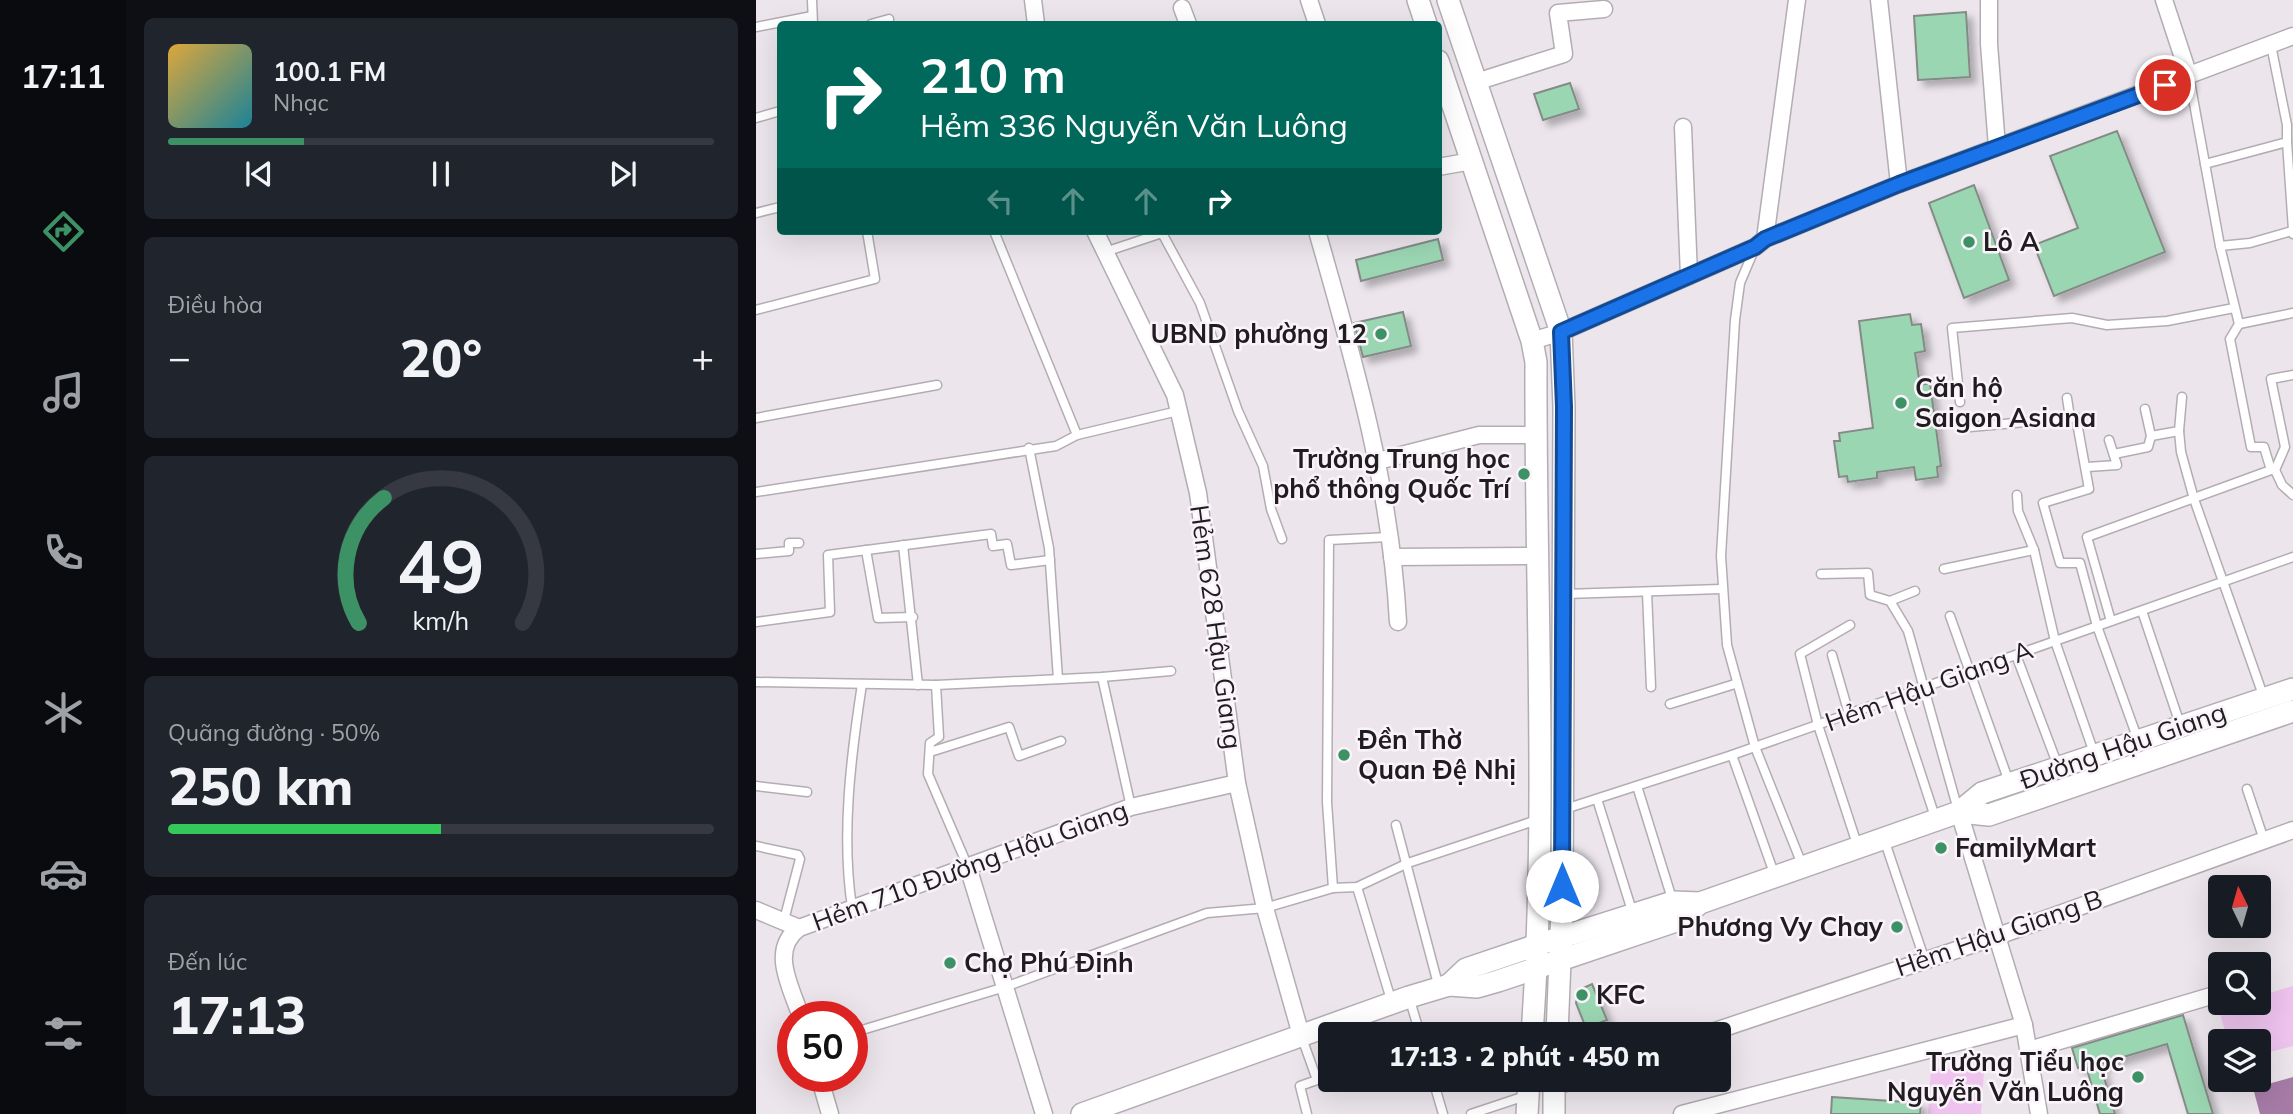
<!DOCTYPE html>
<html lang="vi">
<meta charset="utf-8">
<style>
:root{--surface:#171b24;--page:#20242c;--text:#f1f3f6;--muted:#9ea1a6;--line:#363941;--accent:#3c9265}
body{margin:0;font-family:Mulish,sans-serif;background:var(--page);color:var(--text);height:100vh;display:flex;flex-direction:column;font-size:26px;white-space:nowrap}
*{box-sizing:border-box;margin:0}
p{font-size:23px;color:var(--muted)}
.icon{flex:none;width:38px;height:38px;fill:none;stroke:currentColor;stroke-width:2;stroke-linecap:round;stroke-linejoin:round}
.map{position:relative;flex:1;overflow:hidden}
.panel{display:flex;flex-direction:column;gap:18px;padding:18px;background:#0d0f14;width:630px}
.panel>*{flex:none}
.top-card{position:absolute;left:21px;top:21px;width:665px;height:214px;border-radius:7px;box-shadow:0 7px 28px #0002;background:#00695c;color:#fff;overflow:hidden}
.needle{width:46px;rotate:355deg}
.buttons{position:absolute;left:1452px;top:875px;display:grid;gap:14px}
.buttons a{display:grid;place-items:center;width:63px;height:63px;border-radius:7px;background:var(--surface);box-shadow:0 7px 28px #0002;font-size:35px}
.speed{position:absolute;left:21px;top:1001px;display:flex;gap:14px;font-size:35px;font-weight:700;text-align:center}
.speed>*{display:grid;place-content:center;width:91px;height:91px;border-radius:50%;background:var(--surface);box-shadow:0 7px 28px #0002;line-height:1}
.speed .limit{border:10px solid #d22;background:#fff;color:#111}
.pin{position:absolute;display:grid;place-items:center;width:60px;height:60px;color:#fff;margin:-30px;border:4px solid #fff;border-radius:50%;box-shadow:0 2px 7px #0007}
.me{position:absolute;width:77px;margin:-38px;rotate:0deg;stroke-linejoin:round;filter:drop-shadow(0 0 5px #0008)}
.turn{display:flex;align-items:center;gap:24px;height:147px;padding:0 28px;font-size:32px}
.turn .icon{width:91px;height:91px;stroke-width:2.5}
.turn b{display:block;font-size:49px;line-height:60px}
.lanes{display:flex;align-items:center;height:66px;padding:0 28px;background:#0003;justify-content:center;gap:35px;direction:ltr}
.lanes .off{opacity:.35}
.big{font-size:52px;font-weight:800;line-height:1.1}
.panel .card{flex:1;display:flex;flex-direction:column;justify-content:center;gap:10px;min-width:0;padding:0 24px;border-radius:10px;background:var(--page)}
.panel .dial{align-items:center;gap:0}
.dial svg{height:182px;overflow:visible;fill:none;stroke:var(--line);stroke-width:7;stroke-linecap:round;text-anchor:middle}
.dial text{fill:var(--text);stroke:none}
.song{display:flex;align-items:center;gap:21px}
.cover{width:84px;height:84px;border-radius:10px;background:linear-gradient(135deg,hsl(40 70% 55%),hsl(190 70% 35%))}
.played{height:7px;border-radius:4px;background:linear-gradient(90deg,var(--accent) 25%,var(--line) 25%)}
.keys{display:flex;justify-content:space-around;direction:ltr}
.heat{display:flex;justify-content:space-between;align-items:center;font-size:38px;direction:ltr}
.charge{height:10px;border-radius:5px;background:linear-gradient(90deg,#34c759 50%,var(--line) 0)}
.trip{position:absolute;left:562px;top:1022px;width:413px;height:70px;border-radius:7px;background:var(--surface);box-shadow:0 7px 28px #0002;font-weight:800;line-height:70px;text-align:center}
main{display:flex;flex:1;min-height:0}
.dock{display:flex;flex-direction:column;width:126px;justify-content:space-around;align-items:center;background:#090b0e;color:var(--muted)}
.dock .icon{width:49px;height:49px}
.dock .active{color:var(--accent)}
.dock b{font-size:32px;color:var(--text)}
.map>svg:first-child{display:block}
.green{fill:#eec3ee}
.water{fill:#a67ca7}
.building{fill:#9bd6b3;stroke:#848b87;stroke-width:2;filter:url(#shadow)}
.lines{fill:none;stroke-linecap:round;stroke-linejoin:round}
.lane-casing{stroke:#b3adb3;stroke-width:11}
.street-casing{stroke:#b3adb3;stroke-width:19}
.secondary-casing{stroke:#b3adb3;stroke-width:24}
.lane{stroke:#fff;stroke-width:8}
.street{stroke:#fff;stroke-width:16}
.secondary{stroke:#fff;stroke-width:21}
.route-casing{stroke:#114b97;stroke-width:18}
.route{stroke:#1a73e8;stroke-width:12}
.poi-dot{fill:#3c9265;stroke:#faf3fa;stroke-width:2.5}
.labels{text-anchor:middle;stroke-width:5;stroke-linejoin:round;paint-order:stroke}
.poi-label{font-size:26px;font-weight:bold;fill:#201d20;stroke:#faf3fa;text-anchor:start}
.street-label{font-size:26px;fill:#201d20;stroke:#faf3fa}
</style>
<main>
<nav class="dock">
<b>17:11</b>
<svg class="icon active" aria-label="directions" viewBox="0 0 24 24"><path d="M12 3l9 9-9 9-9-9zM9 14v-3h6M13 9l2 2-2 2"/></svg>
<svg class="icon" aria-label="music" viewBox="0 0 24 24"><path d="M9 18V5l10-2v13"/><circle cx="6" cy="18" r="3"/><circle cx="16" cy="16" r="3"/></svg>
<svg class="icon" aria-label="phone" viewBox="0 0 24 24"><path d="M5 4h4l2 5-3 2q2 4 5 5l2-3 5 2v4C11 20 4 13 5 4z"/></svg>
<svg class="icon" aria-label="climate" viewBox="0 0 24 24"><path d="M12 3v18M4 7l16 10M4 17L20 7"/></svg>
<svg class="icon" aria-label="car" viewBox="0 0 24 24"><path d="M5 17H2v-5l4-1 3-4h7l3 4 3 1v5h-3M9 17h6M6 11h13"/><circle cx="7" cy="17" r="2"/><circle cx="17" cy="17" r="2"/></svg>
<svg class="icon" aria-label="filters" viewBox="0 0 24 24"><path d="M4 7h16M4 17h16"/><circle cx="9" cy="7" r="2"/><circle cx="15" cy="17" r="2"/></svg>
</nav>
<section class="panel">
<div class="card">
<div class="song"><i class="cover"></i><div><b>100.1 FM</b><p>Nhạc</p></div></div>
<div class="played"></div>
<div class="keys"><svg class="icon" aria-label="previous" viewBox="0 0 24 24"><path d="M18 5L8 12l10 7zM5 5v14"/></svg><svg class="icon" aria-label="pause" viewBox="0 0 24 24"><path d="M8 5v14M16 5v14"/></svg><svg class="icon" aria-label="next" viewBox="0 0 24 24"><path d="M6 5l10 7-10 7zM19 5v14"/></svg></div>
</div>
<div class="card"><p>Điều hòa</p>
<div class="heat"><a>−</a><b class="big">20°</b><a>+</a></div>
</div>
<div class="card dial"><svg viewBox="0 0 100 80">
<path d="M14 69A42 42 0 1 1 86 69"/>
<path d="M14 69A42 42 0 0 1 25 14" stroke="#3c9265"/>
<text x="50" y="56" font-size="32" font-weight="700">49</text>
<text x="50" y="72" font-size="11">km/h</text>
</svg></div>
<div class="card"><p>Quãng đường · 50%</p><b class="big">250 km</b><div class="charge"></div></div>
<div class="card"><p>Đến lúc</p><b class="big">17:13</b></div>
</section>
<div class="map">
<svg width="1537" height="1114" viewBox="0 0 1537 1114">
<defs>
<filter id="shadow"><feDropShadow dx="6" dy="6" stdDeviation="3.5" flood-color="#0004"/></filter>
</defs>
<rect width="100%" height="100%" fill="#ece6ec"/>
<g class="green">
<path d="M1537 986V1046L1503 1055V1041H1472L1462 1007 1477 1003H1503V996Z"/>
<path d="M1175 1068 1228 1071 1225 1114H1172Z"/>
</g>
<path class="water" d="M1537 1077V1114H1504L1497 1088Z"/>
<g class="building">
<path d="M1210 12 1214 77 1162 80 1158 16Z"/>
<path d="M814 83 823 109 787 120 778 94Z"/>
<path d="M1361 131 1409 252 1298 296 1278 245 1322 228 1294 156Z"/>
<path d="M1218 185 1253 280 1208 298 1173 203Z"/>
<path d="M682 239 687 260 605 281 600 260Z"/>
<path d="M647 312 655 346 607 357 598 323Z"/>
<path d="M1154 314 1156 325 1165 324 1169 351 1159 353 1164 385 1174 383 1185 466 1181 467 1182 477 1160 480 1158 467 1121 472V478L1092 482 1091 476 1083 477 1078 441H1084L1083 433 1117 428 1103 321Z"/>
<path d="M836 984 851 1020 830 1028 820 1003 823 990Z"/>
<path d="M1427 1015 1457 1114H1432L1411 1044 1344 1064 1359 1114H1344L1330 1066 1322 1068 1316 1048Z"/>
<path d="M1076 1097 1165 1103 1164 1114H1075Z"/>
</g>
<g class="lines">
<g class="lane-casing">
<g id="lane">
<path d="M56 0 57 24"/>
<path d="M115 24 133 19"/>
<path d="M0 27 56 16"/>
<path d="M1433 76 1464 246 1483 324 1474 339 1495 447H1508L1515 470H1519L1526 485 1537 495"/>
<path d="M0 118 24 111"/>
<path d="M1531 142 1537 230"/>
<path d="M1449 164 1531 142V125L1515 45"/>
<path d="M0 213 24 207"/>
<path d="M238 231 321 435"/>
<path d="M1464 246 1494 243 1536 231 1537 234"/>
<path d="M998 250 984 283 979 320 965 556 971 645 999 747 1047 867"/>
<path d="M349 252 406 233 444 303 482 411 507 466 515 509 526 539"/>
<path d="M0 310 119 279 111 231"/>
<path d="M1483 324 1537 313"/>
<path d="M1311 398 1314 418"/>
<path d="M1204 402 1196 328 1316 318 1351 325 1411 321 1478 308"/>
<path d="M0 418 181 385"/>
<path d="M1314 418 1320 417 1333 489 1287 503 1304 563H1324L1341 626 1382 740"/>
<path d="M1214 427 1314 418"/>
<path d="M1423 431 1425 452 1438 499 1508 698"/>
<path d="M1395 436 1423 431 1426 397"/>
<path d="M273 448 293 548 302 679"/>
<path d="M1358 454 1392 447 1395 436 1389 409"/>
<path d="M1331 467 1361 465 1353 440"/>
<path d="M1519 470 1529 447 1515 379 1537 375"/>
<path d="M0 492 300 446 321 435 422 411"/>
<path d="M1261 495 1262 511 1278 550 1299 641 1338 753"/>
<path d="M147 545 162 685"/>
<path d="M110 550 122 618 157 617"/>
<path d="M0 554 33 551V543H43"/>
<path d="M1188 569 1278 550"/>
<path d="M1065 574 1112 573 1114 595 1134 601 1152 631 1202 810"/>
<path d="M891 592 895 687"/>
<path d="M809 594 965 589"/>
<path d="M1134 601 1159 591"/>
<path d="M1386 611 1424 724"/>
<path d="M1194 616 1253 782"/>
<path d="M1355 621 1331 537 1515 470"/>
<path d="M0 622 74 612 72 555 235 534 237 546 251 544 255 565 294 560"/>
<path d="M1094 625 1044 654 1062 725 1102 847"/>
<path d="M1076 655 1093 714"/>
<path d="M1260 655 1302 766"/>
<path d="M346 677 375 807"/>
<path d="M0 682 180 685"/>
<path d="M1140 698 1180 820"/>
<path d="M914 704 979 684"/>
<path d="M174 752 253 727 263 756 305 741"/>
<path d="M976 755 1019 876"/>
<path d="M0 786 51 792"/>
<path d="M881 786 917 902"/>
<path d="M1491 789 1508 840"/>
<path d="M841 799 877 914"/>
<path d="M809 809 976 755 1537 557"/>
<path d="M640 825 683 988"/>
<path d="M1128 839 1168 958"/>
<path d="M0 846 42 855 44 859 28 920"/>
<path d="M212 867 172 774 174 743 183 737 180 685 346 677 415 671"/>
<path d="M601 887 636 1003"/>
<path d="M577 888 571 802 573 540 633 537"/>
<path d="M96 907C85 835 95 756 106 684"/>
<path d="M653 997 664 1034"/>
<path d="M96 1033 249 987 451 913 509 908 577 888 601 887 652 863 781 820"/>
<path d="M546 1038 561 1080 544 1086 551 1114"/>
<path d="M677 1080 687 1114"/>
<path d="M715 1114 769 1096"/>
</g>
</g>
<g class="street-casing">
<g id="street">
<path d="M277 0 280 24"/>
<path d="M553 0 561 24"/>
<path d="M1123 0 1143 184"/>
<path d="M1233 0V44L1241 147"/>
<path d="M1408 0 1433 76"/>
<path d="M426 8 432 24"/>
<path d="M720 82 808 54 802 13 848 9"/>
<path d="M927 127 933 276"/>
<path d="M682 167 716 161"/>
<path d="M339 231 419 395 442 493 481 783 509 908 545 1035"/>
<path d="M561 231C598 360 635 488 642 622"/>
<path d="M1009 239 1041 0"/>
<path d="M776 341 805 332 999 247 1009 239 1143 184 1537 36"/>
<path d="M622 461 723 435H780"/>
<path d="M636 557 780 556"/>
<path d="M1203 812 1268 1025 1283 1114"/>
<path d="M212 867 288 1114"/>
<path d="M0 910 43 928"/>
<path d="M45 1017C35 987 13 950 43 928L375 807 481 783"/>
<path d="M950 1034 1242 936 1537 830"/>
<path d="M1273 1050 1465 993"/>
<path d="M63 1076 74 1114"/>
<path d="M798 1087 818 1080"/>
<path d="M926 1114 1268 1025"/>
</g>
</g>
<g class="secondary-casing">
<g id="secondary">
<path d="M662 0 670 24"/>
<path d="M692 0 805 332 808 407 806 911 801 1034"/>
<path d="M682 61 776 341 780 362C779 586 792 811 776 1034"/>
<path d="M1203 812 1233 815 1537 711"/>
<path d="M693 985 710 969 781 945 917 902 944 903"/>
<path d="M326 1114 653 997 693 985 721 987 742 981 923 920 944 903 1203 812 1226 793 1537 689"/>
<path d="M771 1114 773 1080"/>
<path d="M798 1114V1080"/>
</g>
</g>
<use href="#lane" class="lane"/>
<use href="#street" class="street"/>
<use href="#secondary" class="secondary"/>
</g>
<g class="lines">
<g class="route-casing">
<path id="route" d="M806 886 808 407 805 332 999 247 1009 239 1143 184 1409 85"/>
</g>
<use href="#route" class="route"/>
</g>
<g class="poi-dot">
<circle cx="1213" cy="242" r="7"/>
<circle cx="625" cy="334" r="7"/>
<circle cx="1145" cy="403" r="7"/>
<circle cx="768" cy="474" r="7"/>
<circle cx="588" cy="755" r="7"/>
<circle cx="1185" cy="848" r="7"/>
<circle cx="1141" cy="927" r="7"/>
<circle cx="194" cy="963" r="7"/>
<circle cx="826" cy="995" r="7"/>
<circle cx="1382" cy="1077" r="7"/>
</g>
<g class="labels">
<g class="poi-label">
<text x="1227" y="251">Lô A</text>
<text x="611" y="343" text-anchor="end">UBND phường 12</text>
<text x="1159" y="397">Căn hộ<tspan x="1159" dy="30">Saigon Asiana</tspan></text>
<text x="754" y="468" text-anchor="end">Trường Trung học<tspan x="754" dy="30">phổ thông Quốc Trí</tspan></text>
<text x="602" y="749">Đền Thờ<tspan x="602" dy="30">Quan Đệ Nhị</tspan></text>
<text x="1199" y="857">FamilyMart</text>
<text x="1127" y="936" text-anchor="end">Phương Vy Chay</text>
<text x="208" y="972">Chợ Phú Định</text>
<text x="840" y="1004">KFC</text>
<text x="1368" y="1071" text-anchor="end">Trường Tiểu học<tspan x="1368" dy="30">Nguyễn Văn Luông</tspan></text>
</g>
<g class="street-label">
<text transform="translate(460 627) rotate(82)" y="9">Hẻm 628 Hậu Giang</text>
<text transform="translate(1173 686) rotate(-20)" y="9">Hẻm Hậu Giang A</text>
<text transform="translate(1367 746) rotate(-19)" y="9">Đường Hậu Giang</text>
<text transform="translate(214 866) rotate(-20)" y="9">Hẻm 710 Đường Hậu Giang</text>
<text transform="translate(1243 933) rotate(-19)" y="9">Hẻm Hậu Giang B</text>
</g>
</g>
</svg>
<div class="buttons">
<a><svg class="needle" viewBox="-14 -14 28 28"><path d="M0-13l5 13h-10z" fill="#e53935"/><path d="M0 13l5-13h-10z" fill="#9ea1a6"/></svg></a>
<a><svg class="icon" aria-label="search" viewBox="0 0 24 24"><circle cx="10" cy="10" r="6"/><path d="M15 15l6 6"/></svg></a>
<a><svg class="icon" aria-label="layers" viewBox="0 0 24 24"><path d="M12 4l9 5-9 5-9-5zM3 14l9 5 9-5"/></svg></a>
</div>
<div class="speed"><div class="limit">50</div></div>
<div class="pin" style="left:1409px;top:85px;background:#d93025"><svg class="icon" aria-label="arrive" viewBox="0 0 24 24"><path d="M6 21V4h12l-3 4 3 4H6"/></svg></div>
<svg class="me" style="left:806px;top:886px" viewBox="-20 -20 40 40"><circle r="19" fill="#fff"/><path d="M0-13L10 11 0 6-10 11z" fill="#1a73e8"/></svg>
<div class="trip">17:13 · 2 phút · 450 m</div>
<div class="top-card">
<div class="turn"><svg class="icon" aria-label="right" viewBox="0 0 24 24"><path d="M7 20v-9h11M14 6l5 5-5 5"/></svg><div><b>210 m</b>Hẻm 336 Nguyễn Văn Luông</div></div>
<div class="lanes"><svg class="icon off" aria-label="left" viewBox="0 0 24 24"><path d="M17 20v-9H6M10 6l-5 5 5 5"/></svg><svg class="icon off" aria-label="ahead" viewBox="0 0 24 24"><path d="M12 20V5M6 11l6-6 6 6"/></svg><svg class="icon off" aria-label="ahead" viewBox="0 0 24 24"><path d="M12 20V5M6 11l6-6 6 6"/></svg><svg class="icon" aria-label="right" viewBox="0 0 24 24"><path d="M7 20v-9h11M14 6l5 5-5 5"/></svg></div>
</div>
</div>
</main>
